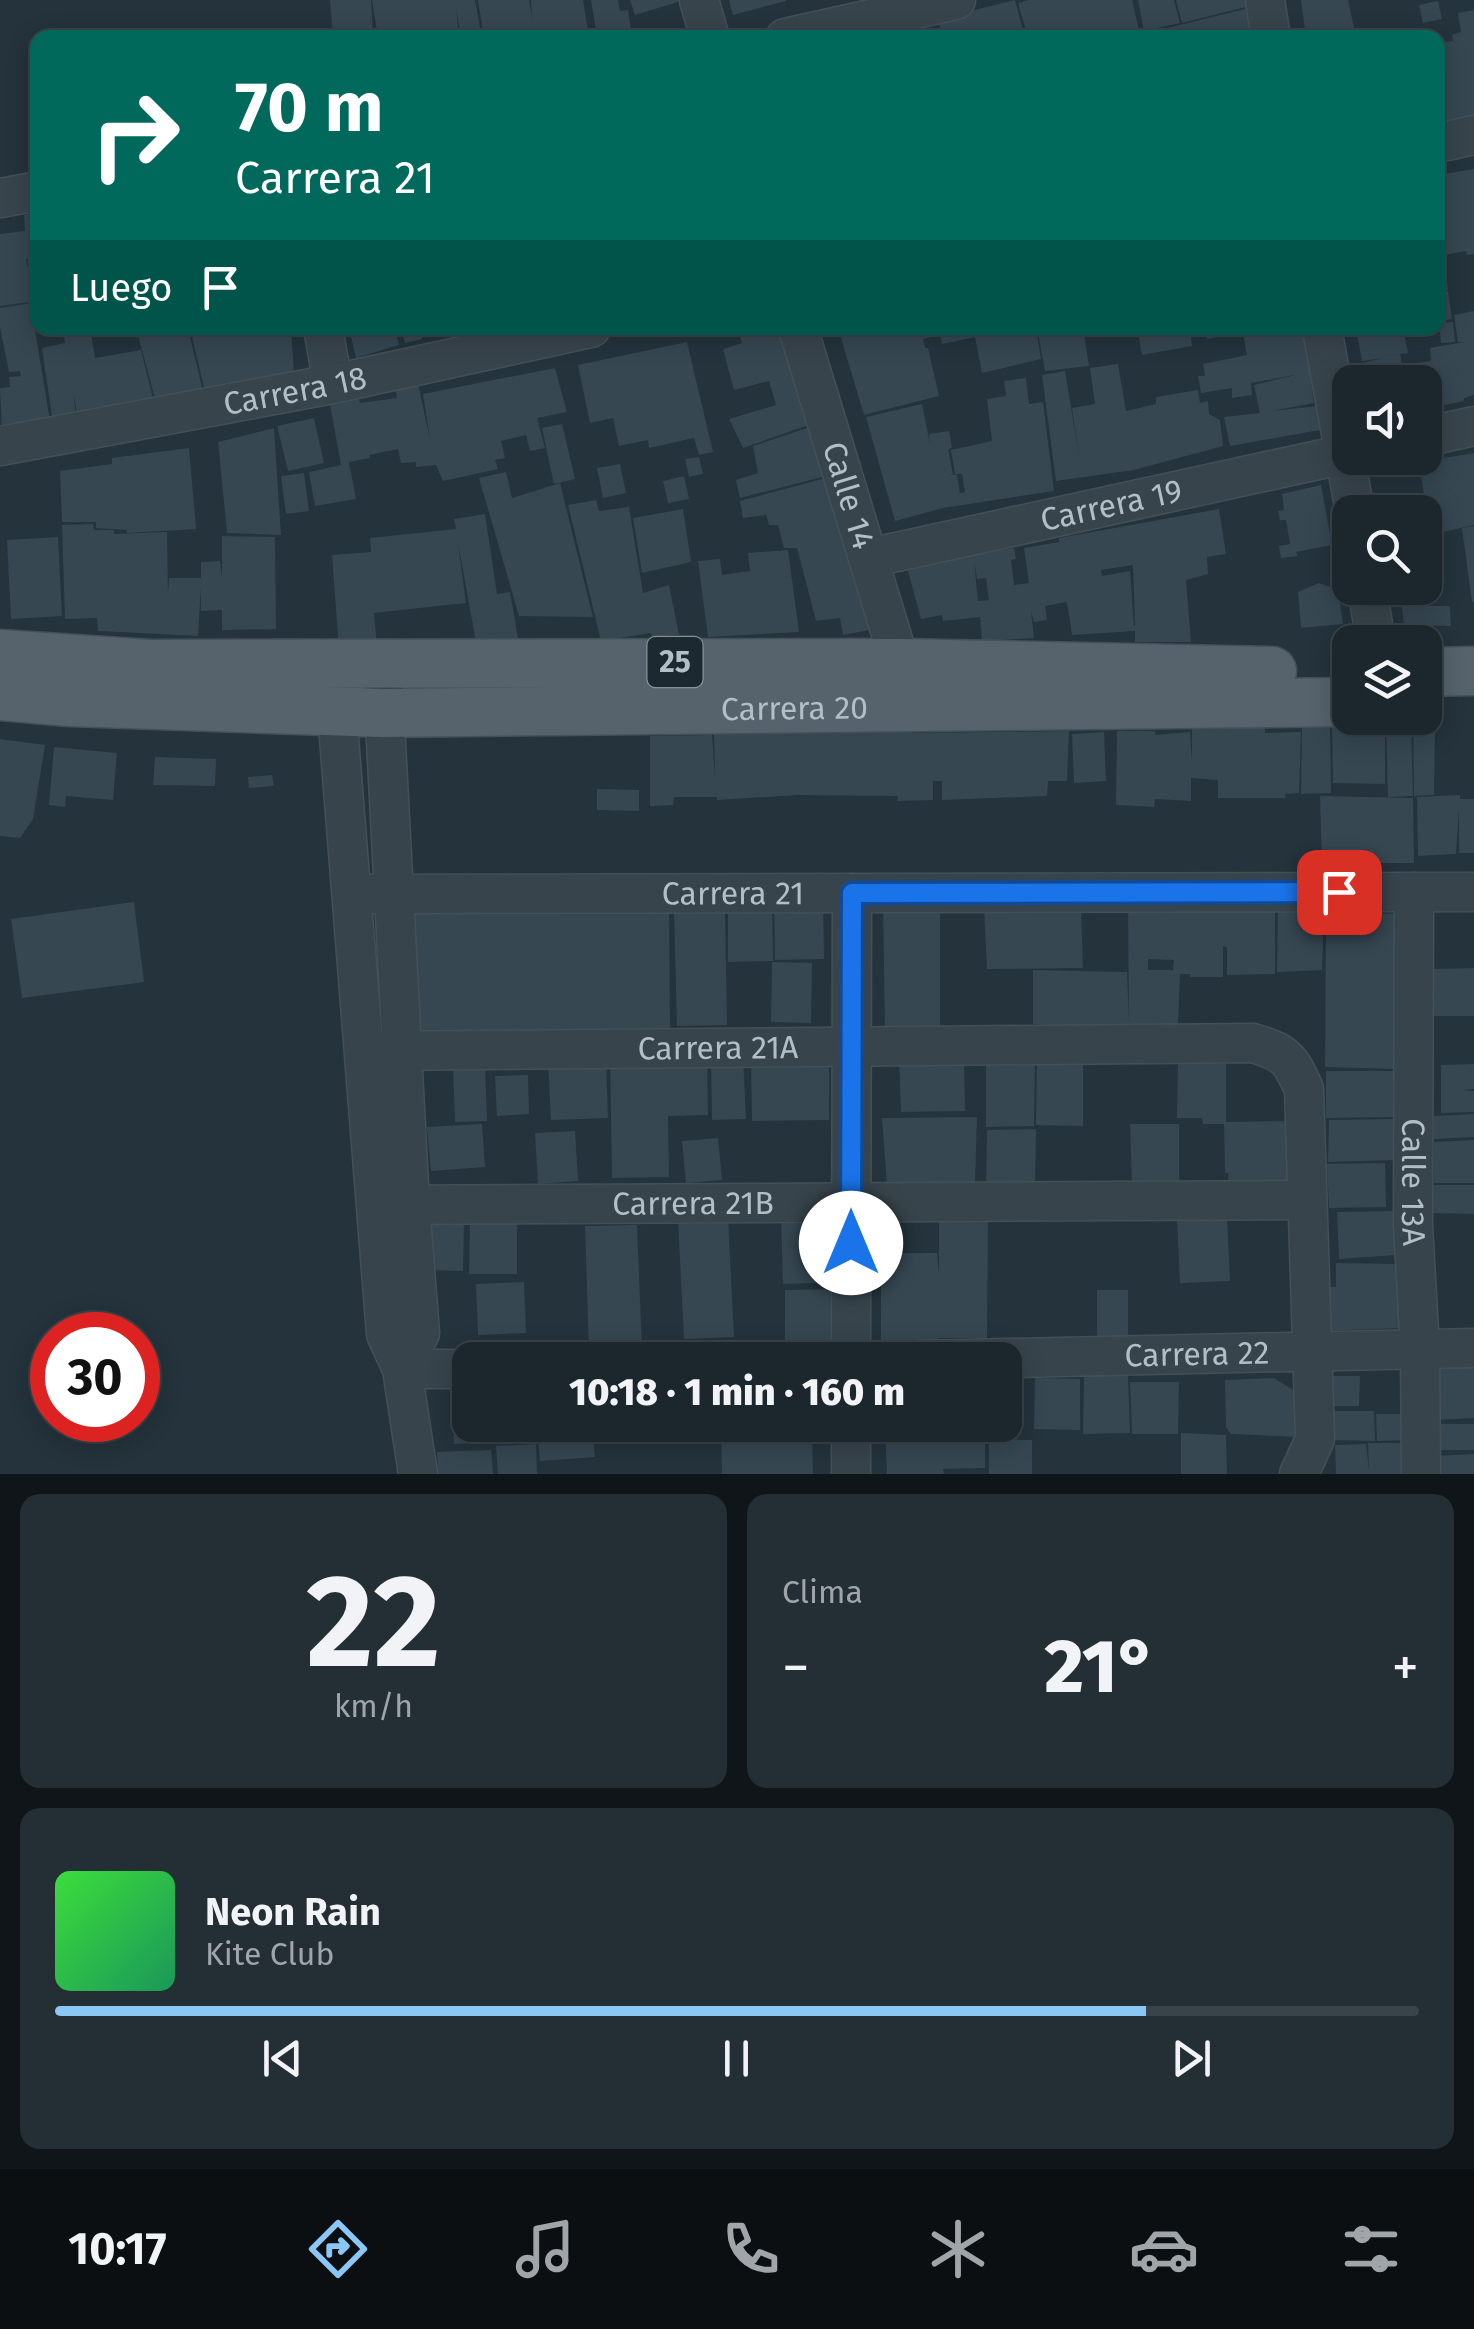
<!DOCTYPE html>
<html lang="es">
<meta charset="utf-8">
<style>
:root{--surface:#1b262d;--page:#242e35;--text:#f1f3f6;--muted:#a0a5aa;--line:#394349;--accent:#8bc7f4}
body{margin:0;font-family:"Fira Sans",sans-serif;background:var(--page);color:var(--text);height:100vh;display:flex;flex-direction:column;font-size:38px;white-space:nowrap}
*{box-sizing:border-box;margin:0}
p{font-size:32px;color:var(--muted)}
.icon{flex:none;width:55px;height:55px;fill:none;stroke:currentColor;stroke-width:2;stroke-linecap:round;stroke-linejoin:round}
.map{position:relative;height:1474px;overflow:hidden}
.panel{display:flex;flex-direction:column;gap:20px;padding:20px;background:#0f1519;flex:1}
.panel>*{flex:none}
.guide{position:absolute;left:30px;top:30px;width:1415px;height:305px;border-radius:20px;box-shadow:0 5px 25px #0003,0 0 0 2px var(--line);background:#00695c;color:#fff;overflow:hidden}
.fabs{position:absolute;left:1332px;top:365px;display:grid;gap:20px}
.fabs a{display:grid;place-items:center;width:110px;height:110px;border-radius:20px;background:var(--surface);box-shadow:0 5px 25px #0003,0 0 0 2px var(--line);font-size:50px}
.speed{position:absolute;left:30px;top:1312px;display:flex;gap:20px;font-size:50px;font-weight:700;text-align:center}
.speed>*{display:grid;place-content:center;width:130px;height:130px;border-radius:50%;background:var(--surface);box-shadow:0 5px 25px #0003,0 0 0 2px var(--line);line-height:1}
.speed .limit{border:15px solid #d22;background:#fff;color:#111}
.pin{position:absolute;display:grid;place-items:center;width:85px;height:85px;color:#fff;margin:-42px;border-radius:20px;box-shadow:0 5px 15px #0006}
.me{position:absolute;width:110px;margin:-55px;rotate:0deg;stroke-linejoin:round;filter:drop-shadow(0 0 8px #0008)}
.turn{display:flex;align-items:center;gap:35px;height:210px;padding:0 40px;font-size:45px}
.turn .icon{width:130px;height:130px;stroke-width:2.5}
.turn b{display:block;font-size:70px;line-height:85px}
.then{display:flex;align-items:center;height:95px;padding:0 40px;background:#0003;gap:20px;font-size:38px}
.big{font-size:75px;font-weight:800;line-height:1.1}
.panel .tile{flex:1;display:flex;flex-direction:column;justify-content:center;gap:15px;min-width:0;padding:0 35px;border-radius:20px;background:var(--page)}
.panel .dial{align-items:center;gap:0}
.dial b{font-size:130px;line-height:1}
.song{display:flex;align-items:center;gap:30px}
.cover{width:120px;height:120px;border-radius:15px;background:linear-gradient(135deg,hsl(120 70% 55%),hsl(150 70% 35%))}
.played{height:10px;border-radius:5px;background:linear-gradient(90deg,var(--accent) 80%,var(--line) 80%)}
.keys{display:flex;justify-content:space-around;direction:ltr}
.heat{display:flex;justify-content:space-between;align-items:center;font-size:55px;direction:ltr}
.panel .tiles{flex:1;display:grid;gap:20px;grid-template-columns:1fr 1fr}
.tile:last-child{grid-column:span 2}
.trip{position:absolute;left:452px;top:1342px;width:570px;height:100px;border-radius:20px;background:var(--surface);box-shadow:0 5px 25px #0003,0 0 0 2px var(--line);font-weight:800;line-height:100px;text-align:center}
.tab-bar{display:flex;height:160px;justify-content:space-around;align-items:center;background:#0b0f12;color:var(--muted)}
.tab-bar .icon{width:70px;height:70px}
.tab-bar .current{color:var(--accent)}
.tab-bar b{font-size:45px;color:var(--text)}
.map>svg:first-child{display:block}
.building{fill:#364752;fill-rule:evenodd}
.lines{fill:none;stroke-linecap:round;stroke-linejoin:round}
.minor-casing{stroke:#445058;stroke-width:41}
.major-casing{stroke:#445058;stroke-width:51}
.minor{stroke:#38444c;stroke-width:38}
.major{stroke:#56636c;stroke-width:48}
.route-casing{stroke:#114b97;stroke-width:25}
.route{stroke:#1a73e8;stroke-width:18}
.labels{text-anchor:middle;stroke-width:10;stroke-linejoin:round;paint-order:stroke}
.shield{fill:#1d2931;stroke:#86929a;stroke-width:2.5}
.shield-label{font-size:30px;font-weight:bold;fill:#b3bfc7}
.street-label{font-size:32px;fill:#b3bfc7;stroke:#1d2931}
</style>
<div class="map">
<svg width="1474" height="1474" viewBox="0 0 1474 1474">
<rect width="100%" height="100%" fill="#24333c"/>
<g class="building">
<path d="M330 0H371L373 35 333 38Z"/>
<path d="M372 0H475L482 38H461L456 7 459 38H378Z"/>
<path d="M478 0H529L532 19 531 0H583L589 38H484Z"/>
<path d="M591 0H618L620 11 628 10 631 30 597 36Z"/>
<path d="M630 0H681V1L635 15Z"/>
<path d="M729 0H786V1L733 15Z"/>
<path d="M1015 0 1025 38H942L938 19Z"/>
<path d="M1029 0H1132L1141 38H1028L1018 3Z"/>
<path d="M1138 0H1174L1180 23 1144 31Z"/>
<path d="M1176 0H1253L1254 5 1182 23Z"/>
<path d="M1301 0H1348L1356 37 1306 38Z"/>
<path d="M1438 1 1442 19 1423 23 1419 5Z"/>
<path d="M1253 7 1257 38H1156L1155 31Z"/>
<path d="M1474 10V122L1438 131V61L1442 60 1439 43 1453 41 1452 35 1461 32 1458 13Z"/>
<path d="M1474 169V254L1467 255 1466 251 1444 255 1440 240 1448 290 1438 292V175Z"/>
<path d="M38 213V257L26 259 27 267 34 266 35 280 28 281 29 287 36 286 38 306H31L51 427 2 433 0 388 10 387 9 377 21 376 20 371 9 372 0 327V308L32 303 30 291V302L0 306V234L25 231 24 215Z"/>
<path d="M1448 291 1452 319 1438 321V293Z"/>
<path d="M1474 311V395L1464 398V401L1425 409V382H1359L1358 364 1383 358 1362 361 1356 328H1403L1408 353 1400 354 1402 365 1431 361 1430 348 1464 342H1458L1454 315Z"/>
<path d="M1453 322 1455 342 1441 343 1439 323Z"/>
<path d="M63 328H90L95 358 141 350 156 411 78 421 74 395 76 419 53 423 42 348 65 343Z"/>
<path d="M136 328H188L205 400 159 413Z"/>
<path d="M190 328H291L294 375 206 396Z"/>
<path d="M349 328H394L399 345 356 358Z"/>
<path d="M401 328H420L422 339 405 343Z"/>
<path d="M738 328H793L820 421 743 448 729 419 776 405 769 381 734 390 723 349 742 343Z"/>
<path d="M838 328H1036L1041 359 982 373 975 337 942 344 940 335 923 339 925 348H928L939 396 864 415Z"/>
<path d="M1037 328H1083L1089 366 1045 371Z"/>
<path d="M1137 328H1190L1192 346 1142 355Z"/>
<path d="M1206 328H1257L1258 329 1207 339Z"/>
<path d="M1277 328H1304L1314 403 1271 411 1318 406 1320 430 1230 446 1224 417 1260 413 1254 385 1295 375 1251 383 1252 395 1232 398V388L1201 393 1198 376H1205L1203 364 1247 355 1243 334Z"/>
<path d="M687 342 713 452 699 455 694 438 649 448 648 440 619 446 613 418 590 423 578 365Z"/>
<path d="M1118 364 1126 411 1156 404V397L1198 390 1200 403 1208 401 1209 414 1220 420 1223 446 1134 470 1056 481 1042 375 1065 371 1079 456 1072 408 1095 404 1090 368Z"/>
<path d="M555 368 567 412 537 418 545 448 530 451 526 435 501 441 505 458 495 460 498 469 443 481 436 465 416 467V462L401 463 398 449 369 455 370 458 349 462 356 499 315 506 309 472 341 465 330 405 359 399 360 403 397 398 395 388 418 384 430 439 423 394Z"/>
<path d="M1026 378 1029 404 1043 402 1054 491 943 508 895 521 866 417 922 404 930 444 929 434 949 431 952 448 948 449 953 474H949L957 475 960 493 965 492 962 474H955L951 450 992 441 987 399 1006 396 1004 381Z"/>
<path d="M314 418 324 463 288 471 277 426Z"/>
<path d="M562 424 575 479 554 484 542 428Z"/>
<path d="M819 424 834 474 740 498 736 480 758 473 753 446Z"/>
<path d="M274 428 281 535 227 533 218 442Z"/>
<path d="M189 448 196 529 127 533V530L96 528V522H62L60 471 112 464V458Z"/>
<path d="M1474 453V525L1430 535 1419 462Z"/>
<path d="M699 457 703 474 689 477 685 459Z"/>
<path d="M620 464 626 493 603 498 597 468Z"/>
<path d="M506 472 512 498 560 483 593 617 519 616 479 478Z"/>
<path d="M304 473 309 511 286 514 281 476Z"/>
<path d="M837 475 875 629 843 635 840 618 816 621 797 548H784L778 525H769L766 515 743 518 740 501Z"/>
<path d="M684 476 689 499 668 503 663 481Z"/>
<path d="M1321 485 1332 545 1296 552 1298 556 1281 558 1279 546 1290 544 1286 520H1280L1278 511 1284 510 1282 494Z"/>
<path d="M596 500 599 511 629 507 643 593 669 585 679 635 651 636V633L601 641 568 505Z"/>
<path d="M683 509 691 562 642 573 633 518Z"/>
<path d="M1219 509 1226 554 1207 557 1208 574 1186 580 1191 642H1135V631L1072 635 1067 602 1045 606 1047 620 1034 622 1031 611 1034 638 982 641 980 617 943 621 942 615 921 619 908 571 913 564 1014 548 1016 559 1011 560 1014 585 1029 583 1024 548 1059 542V538ZM974 560 977 579 986 578 989 600 978 601ZM1133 565 1135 626H1134L1130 571 1102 576 1101 570Z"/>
<path d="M485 514 497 594 510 592 518 638 476 642 458 543 466 603 374 613 377 646 339 649 332 555 371 552 370 538 456 529 454 519Z"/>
<path d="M93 524 94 530H114V534L167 532 168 593 169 578H201V562L220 561 222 578V536L275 537 276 629 222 630V610L201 611V587L198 636 98 631 97 618 65 619 62 525Z"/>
<path d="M1474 526V602H1472L1462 528Z"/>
<path d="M58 537 62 616 11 619 7 540Z"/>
<path d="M788 550 799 632 708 637 698 561 720 559 722 575 750 571 748 553Z"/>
<path d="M1319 583 1338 590 1343 624 1301 628 1298 592Z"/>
<path d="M1425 597 1426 606H1450L1451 626 1404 625 1401 599Z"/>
<path d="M1385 723V784L1333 783 1332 724Z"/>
<path d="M1192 724H1265V733L1301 732 1299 793 1285 794 1286 798H1218V780L1191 778V801L1155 799 1154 807 1116 805 1117 731H1155V735L1190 732 1192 763Z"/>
<path d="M1411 724 1413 796 1388 797 1386 725Z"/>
<path d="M1413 725H1435L1434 795 1414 796Z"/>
<path d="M1302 726H1330L1331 793 1301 794Z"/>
<path d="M878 730H912V733L1069 731 1067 781H1048L1047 796 942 800V781H933V800L897 801 898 796 798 795 717 800V797H674L673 805 650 806V736L712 735 715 779 714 734Z"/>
<path d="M1104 732 1106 781 1074 783 1072 734Z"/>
<path d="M0 739 45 745 33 819 20 838 0 836Z"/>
<path d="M54 747 117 753 113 800 66 796 65 807 49 805Z"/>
<path d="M155 757 216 759 215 786 153 785Z"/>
<path d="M272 775 274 786 249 788 248 777Z"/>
<path d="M597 789 639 790V811L597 810Z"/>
<path d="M1460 795V799H1474V853H1459V808L1456 854 1418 856 1417 797Z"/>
<path d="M1320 796 1413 798 1414 863H1322Z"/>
<path d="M823 899 824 959 775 960 774 900Z"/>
<path d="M669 901 670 1030 410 1033 409 905Z"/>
<path d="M134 902 144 982 22 998 11 919Z"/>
<path d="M772 903 773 961 728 962V905Z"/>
<path d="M1278 905H1313L1314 912H1324L1322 970 1277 972Z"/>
<path d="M940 906V1031L885 1030 883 907Z"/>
<path d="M1128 906 1275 908V974L1227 975V947L1223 946V977H1190V974H1180L1178 1026 1067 1031V1026L1033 1024V970L1127 972 1129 1023ZM1148 959 1174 960 1173 970H1148Z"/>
<path d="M984 907 1081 909 1083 968 987 969Z"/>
<path d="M725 910 727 1025 677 1026 674 911Z"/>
<path d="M1326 911 1396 914 1397 1069 1325 1067Z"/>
<path d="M772 962 812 963 811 1023 771 1022Z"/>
<path d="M1474 968V1016H1430V969Z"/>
<path d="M964 1053 965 1111 901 1112 899 1054Z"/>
<path d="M707 1055 708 1115 668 1116 669 1177 612 1178 610 1056Z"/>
<path d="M711 1055H743L746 1119 712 1120Z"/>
<path d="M606 1058 608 1118 551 1120 548 1061Z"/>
<path d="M751 1059H829V1120L752 1121Z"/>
<path d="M1083 1060V1126L1036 1125 1037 1062Z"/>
<path d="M1226 1060V1122L1294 1121 1292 1177 1286 1181 1227 1188 1229 1173H1225L1224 1124H1203L1202 1118H1177L1178 1061Z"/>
<path d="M986 1061H1035L1034 1126 986 1127Z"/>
<path d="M1474 1064V1089L1462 1090 1474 1091V1112L1441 1113V1065Z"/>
<path d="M485 1066 487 1121 455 1122 453 1068Z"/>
<path d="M1326 1071H1396L1394 1117 1326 1118Z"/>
<path d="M528 1075 529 1114 497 1116 495 1076Z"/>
<path d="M1474 1114V1137L1434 1139V1116Z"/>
<path d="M977 1117 975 1183 887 1185 882 1118Z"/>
<path d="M1395 1119 1394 1160 1328 1162 1329 1120Z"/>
<path d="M482 1124 485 1167 431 1171 427 1127Z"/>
<path d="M1130 1124H1179V1187L1132 1188Z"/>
<path d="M1036 1129 1035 1185H986L987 1130Z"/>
<path d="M575 1131 578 1181 538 1184 535 1133Z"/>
<path d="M718 1138 722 1180 686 1183 682 1141Z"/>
<path d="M1474 1140V1183H1434V1142Z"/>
<path d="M1385 1163 1386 1207 1329 1208 1327 1164Z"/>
<path d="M1433 1185H1474V1214L1432 1213Z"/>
<path d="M1395 1211 1396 1255 1339 1259 1337 1212Z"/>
<path d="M839 1215 841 1282 783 1284 781 1217Z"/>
<path d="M728 1217 734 1337 684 1339 678 1219Z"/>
<path d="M939 1217 988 1218 987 1338H938V1345H881V1253H937L939 1274Z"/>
<path d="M1227 1217 1230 1281 1180 1283 1177 1219Z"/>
<path d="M470 1220 517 1221V1274H469Z"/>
<path d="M425 1223 464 1224 463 1271 423 1270Z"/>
<path d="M637 1225 642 1350 589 1352 585 1226Z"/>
<path d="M1336 1263 1396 1264 1401 1328 1323 1331 1319 1287H1336Z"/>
<path d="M524 1282 526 1333 478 1335 476 1284Z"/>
<path d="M842 1289 843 1352 785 1353V1290Z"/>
<rect x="1097" y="1290" width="31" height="47"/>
<path d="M1474 1365V1418L1434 1420 1432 1366Z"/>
<path d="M1128 1375 1130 1433 1083 1434 1084 1376Z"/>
<path d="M1332 1376H1360L1359 1406H1332Z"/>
<path d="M1035 1378 1080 1379V1430L1034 1429Z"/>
<path d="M1274 1378 1293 1390 1298 1406 1299 1437 1231 1434 1226 1427 1225 1380Z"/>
<path d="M1130 1382H1179L1178 1434H1132Z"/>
<path d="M470 1394V1425H495L496 1442 454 1444 453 1395Z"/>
<path d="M1333 1411H1374L1375 1441 1334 1440Z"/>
<path d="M1376 1414H1411V1440L1377 1441Z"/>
<path d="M1432 1424H1474V1450H1433Z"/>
<path d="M537 1425H592L595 1457 540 1461Z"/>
<path d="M721 1425H812L813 1474H722Z"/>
<path d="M885 1425H985V1468L943 1469 944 1474H887Z"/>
<path d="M1181 1433 1226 1435 1227 1474H1181Z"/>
<path d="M989 1439 1032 1440V1474H989Z"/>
<path d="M1368 1443H1408L1409 1474H1336L1335 1445 1366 1444 1369 1470Z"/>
<path d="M536 1444 537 1474H498L496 1446Z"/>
<path d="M491 1450 493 1474H438L437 1452Z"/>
<path d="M1474 1454V1474H1435L1434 1456Z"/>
</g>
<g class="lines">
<g class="minor-casing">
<g id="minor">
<path d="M699 0 710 38"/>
<path d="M1265 0 1271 38"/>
<path d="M785 38 956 0"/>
<path d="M1438 143 1474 135"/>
<path d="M0 198 38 191"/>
<path d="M323 328 333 384"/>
<path id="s1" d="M798 328 900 663"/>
<path d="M1322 328 1355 512"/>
<path d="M1425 437 1474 426"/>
<path id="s2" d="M0 446 333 384 591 328"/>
<path id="s3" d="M869 558 1350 453"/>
<path d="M1367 588 1376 642"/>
<path d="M382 664 410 1205 420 1333 402 1369"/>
<path d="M335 687 386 1334 402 1369 418 1474"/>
<path id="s4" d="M1414 892 1413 1225 1420 1349 1421 1474"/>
<path id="s5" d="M353 894 1474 892"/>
<path id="s6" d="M366 1051 1253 1043C1286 1053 1290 1058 1304 1089L1315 1439 1299 1474"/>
<path id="s7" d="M378 1205 1307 1200"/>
<path d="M851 1360 852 893"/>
<path id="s8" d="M919 1360 1474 1348"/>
<path d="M402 1369H470"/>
<path d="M851 1425V1474"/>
</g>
</g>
<g class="major-casing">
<g id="major">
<path d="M0 654 149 664 900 663 1272 671"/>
<path d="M1425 672 1474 671"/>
<path id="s9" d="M0 696 70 702 383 713 1350 702"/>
</g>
</g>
<use href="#minor" class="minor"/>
<use href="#major" class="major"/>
</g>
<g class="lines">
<g class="route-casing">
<path id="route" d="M851 1243 852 893 1339 892"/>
</g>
<use href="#route" class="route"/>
</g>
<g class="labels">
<rect class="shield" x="647.5" y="637" width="55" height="50" rx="8"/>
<g class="shield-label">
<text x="675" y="672">25</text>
</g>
<g class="street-label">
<text dy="11" stroke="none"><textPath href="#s2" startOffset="300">Carrera 18</textPath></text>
<text dy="11" stroke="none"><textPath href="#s1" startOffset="175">Calle 14</textPath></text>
<text dy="11" stroke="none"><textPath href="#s3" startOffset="248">Carrera 19</textPath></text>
<text dy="11" stroke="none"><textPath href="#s9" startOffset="795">Carrera 20</textPath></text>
<text dy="11" stroke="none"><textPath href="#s5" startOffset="380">Carrera 21</textPath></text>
<text dy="11" stroke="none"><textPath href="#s6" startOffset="352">Carrera 21A</textPath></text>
<text dy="11" stroke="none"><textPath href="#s4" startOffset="290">Calle 13A</textPath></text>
<text dy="11" stroke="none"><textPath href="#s7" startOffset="315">Carrera 21B</textPath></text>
<text dy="11" stroke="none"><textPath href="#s8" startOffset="278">Carrera 22</textPath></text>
</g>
</g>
</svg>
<div class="fabs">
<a><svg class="icon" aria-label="sound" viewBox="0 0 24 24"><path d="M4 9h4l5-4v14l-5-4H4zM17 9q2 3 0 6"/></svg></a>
<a><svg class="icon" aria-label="search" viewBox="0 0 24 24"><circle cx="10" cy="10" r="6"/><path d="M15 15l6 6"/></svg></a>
<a><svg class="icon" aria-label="layers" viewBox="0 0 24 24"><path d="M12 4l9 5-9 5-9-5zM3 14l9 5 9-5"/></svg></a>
</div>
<div class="speed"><div class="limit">30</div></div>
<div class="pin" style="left:1339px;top:892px;background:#d93025"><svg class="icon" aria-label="arrive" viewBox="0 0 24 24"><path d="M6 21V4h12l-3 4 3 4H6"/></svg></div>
<svg class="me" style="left:851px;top:1243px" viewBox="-20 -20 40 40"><circle r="19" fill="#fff"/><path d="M0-13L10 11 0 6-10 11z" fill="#1a73e8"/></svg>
<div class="trip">10:18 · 1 min · 160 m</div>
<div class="guide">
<div class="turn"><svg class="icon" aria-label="right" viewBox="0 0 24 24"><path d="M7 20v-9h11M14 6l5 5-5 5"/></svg><div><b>70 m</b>Carrera 21</div></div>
<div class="then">Luego<svg class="icon" aria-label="arrive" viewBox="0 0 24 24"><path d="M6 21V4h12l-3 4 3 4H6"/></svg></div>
</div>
</div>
<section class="panel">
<div class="tiles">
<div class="tile dial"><b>22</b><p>km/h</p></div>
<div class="tile"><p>Clima</p>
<div class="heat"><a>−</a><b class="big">21°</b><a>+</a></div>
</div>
<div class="tile">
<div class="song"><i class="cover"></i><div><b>Neon Rain</b><p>Kite Club</p></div></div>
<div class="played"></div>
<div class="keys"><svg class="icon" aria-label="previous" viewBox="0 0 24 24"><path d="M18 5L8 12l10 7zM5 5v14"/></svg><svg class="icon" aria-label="pause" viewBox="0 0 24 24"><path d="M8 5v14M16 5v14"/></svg><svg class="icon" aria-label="next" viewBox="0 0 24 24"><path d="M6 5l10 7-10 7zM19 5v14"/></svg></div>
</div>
</div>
</section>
<nav class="tab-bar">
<b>10:17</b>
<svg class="icon current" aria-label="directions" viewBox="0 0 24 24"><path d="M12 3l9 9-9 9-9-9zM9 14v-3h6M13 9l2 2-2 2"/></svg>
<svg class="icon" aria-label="music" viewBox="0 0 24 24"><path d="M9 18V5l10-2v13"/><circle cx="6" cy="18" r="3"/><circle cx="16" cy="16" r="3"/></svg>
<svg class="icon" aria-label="phone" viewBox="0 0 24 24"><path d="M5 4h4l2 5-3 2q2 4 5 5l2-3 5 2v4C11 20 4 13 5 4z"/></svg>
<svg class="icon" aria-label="climate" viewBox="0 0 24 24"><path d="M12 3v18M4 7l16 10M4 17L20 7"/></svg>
<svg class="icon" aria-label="car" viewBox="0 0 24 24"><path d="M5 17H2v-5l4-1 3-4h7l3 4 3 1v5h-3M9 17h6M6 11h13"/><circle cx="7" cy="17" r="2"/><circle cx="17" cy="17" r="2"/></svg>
<svg class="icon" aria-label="filters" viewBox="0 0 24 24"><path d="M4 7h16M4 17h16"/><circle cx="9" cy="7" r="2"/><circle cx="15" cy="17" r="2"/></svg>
</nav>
